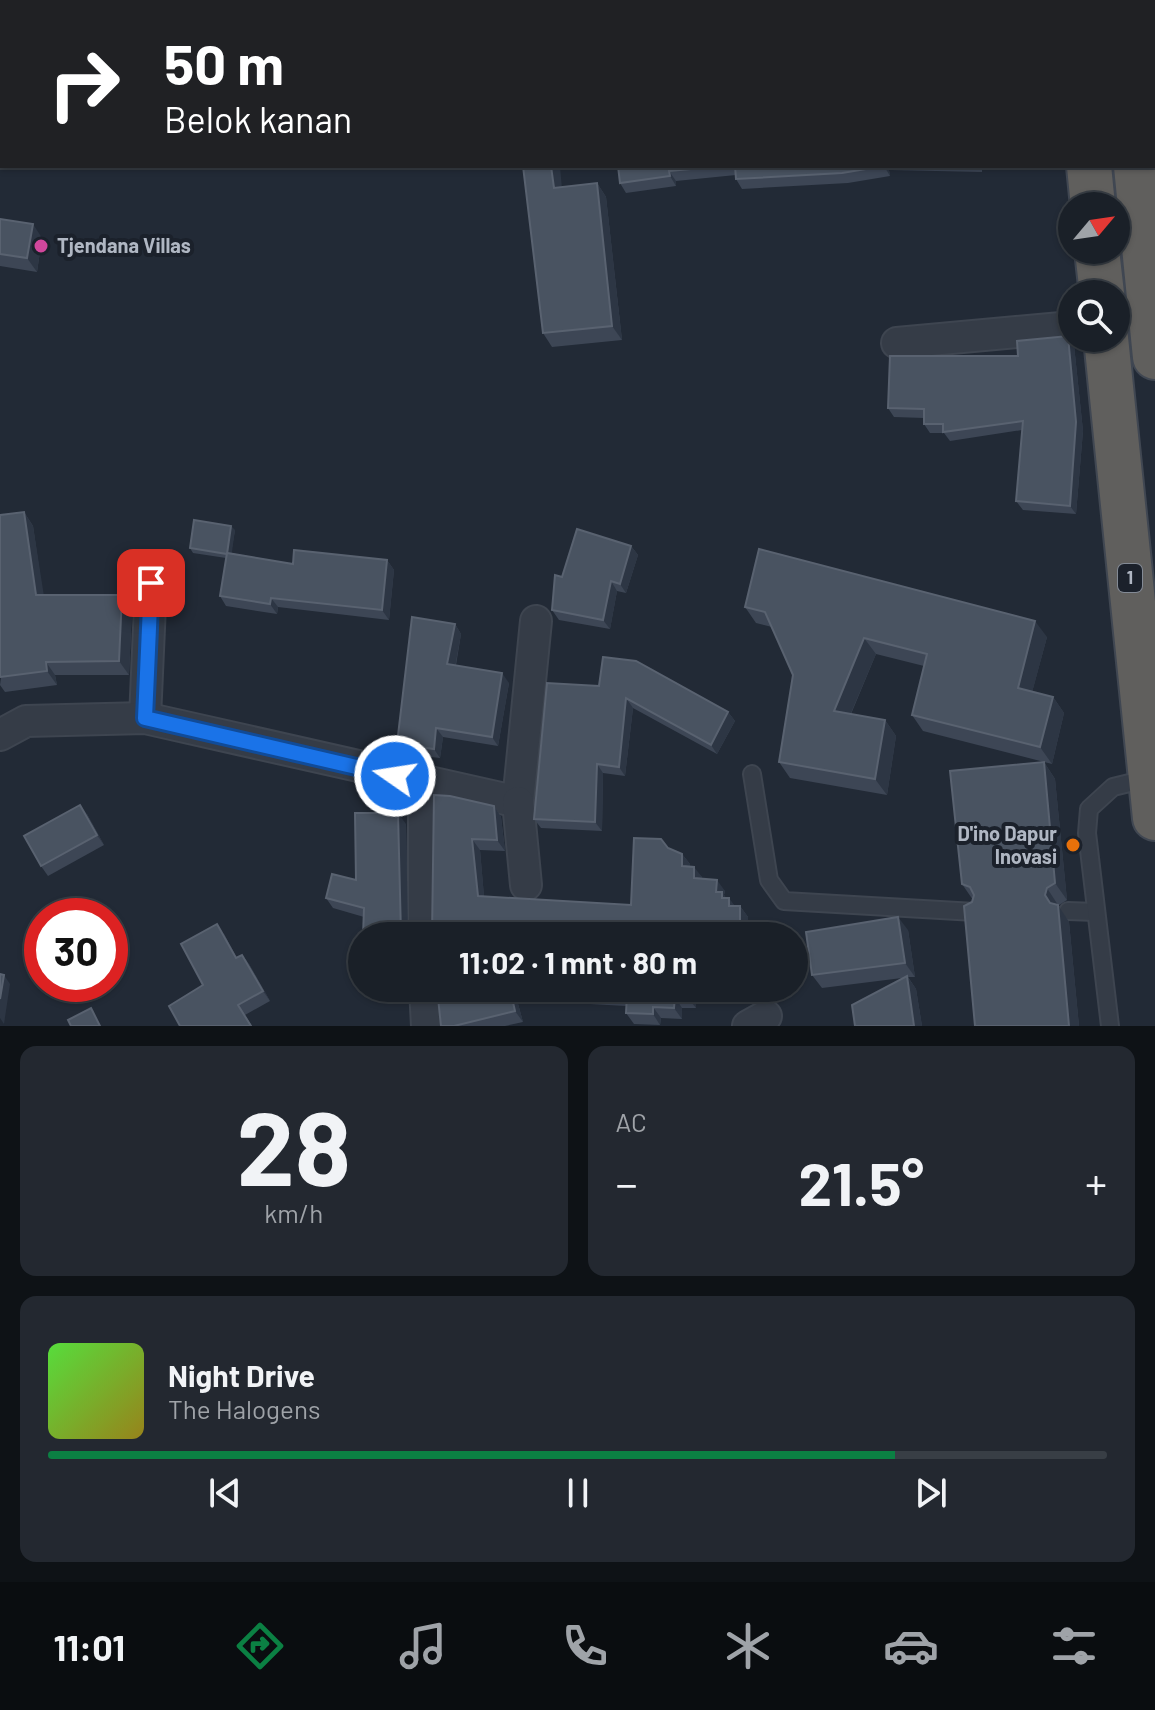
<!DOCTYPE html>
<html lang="id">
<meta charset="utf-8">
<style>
:root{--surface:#1a2028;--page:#232830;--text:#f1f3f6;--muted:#9fa3a8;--line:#383e45;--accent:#0b8043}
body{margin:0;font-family:Barlow,sans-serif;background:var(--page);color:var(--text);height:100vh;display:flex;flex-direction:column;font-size:30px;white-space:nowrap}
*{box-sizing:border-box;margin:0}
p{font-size:26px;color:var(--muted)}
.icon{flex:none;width:44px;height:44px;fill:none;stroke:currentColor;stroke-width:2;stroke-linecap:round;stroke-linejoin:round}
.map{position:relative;height:1026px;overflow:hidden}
.sheet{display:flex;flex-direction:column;gap:20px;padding:20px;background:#0e1216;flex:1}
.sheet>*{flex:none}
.guide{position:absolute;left:0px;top:0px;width:1156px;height:168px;box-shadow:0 2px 6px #0004,0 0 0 2px var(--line);background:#202124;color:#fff;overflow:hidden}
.needle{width:52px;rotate:61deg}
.tools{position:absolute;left:1058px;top:192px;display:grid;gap:16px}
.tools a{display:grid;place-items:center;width:72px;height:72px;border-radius:50%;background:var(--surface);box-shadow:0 2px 6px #0004,0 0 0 2px var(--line);font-size:40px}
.speed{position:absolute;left:24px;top:898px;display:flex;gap:16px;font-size:40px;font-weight:700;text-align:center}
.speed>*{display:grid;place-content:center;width:104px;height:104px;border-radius:50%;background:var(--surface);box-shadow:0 2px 6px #0004,0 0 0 2px var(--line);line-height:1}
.speed .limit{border:12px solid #d22;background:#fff;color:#111}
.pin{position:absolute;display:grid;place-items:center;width:68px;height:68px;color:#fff;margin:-34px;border-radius:16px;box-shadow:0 4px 12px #0006}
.me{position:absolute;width:88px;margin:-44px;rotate:283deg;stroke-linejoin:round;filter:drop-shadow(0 0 6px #0008)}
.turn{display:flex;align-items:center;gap:28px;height:168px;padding:0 32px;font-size:36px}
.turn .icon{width:104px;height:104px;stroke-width:2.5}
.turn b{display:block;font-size:56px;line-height:68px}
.big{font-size:60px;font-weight:700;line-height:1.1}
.sheet .card{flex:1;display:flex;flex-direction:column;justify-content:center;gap:12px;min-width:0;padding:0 28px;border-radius:16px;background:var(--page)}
.sheet .dial{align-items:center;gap:0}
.dial b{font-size:104px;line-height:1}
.song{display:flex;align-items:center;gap:24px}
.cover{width:96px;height:96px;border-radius:12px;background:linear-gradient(135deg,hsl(110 70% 55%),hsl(50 70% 35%))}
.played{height:8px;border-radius:4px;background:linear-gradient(90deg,var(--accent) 80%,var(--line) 80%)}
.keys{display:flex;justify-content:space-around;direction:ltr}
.heat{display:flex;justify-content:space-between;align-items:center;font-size:44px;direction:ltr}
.sheet .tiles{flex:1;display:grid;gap:20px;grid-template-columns:1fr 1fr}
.card:last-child{grid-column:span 2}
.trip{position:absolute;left:348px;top:922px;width:460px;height:80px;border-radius:40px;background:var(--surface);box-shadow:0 2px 6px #0004,0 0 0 2px var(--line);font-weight:700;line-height:80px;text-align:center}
.tabs{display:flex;height:128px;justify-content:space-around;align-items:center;background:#0a0d10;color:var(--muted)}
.tabs .icon{width:56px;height:56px}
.tabs .on{color:var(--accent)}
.tabs b{font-size:36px;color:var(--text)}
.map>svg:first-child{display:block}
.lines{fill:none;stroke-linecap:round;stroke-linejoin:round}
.service-casing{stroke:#3e4550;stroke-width:20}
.minor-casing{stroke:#3e4550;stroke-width:34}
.trunk-casing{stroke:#404752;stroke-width:48}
.service{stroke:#353c47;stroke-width:16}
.minor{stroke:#353c47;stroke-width:30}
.trunk{stroke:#605f5d;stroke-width:44}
.wall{fill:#3d4655}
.shaded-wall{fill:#2d3644}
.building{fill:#495361;stroke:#596270;stroke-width:2}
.route-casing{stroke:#114b97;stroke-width:20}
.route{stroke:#1a73e8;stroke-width:14}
.hotel-dot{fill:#d1479c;stroke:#1b212b;stroke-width:3}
.food-dot{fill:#e8710a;stroke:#1b212b;stroke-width:3}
.labels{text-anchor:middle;stroke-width:8;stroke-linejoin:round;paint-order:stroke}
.shield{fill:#1b212b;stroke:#838a95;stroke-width:2}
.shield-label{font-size:18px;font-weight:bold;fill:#b0b7c3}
.poi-label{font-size:20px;font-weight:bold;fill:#b0b7c3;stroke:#1b212b;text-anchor:start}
</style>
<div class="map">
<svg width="1155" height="1026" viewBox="0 0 1155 1026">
<rect width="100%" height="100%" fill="#222a36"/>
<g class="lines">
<g class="service-casing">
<g id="service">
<path d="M752 774 769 880 784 901 975 912"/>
<path d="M1068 911 1096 912"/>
<path d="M1110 1026 1087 833 1089 809 1113 787 1150 778"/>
</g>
</g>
<g class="minor-casing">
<g id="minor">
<path d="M897 343 1072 327"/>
<path d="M145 718 151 583"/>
<path d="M0 735 26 721 145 718 518 802 536 621"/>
<path d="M424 783V936"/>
<path d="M518 802 526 885"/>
<path d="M425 988 427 1026"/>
<path d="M748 1026 766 1016"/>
</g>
</g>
<g class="trunk-casing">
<g id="trunk">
<path d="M1073 0V2"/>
<path d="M1120 0 1121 2"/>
<path d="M1089 166 1093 206"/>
<path d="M1136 166 1155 357"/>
<path d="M1097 250 1102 294"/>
<path d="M1106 338 1155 818"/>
</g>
</g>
<use href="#service" class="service"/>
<use href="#minor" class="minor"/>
<use href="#trunk" class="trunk"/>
</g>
<g class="wall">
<path d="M618 166H982V172L889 170 890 176 848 183 742 189 736 179V175L676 181V186L626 193 620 183Z"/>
<path d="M597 183 606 197 622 340 552 347 543 333 562 187Z"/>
<path d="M0 219 42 238 37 272 0 266Z"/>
<path d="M1068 336 1074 345 1083 431 1076 514 1023 510 1016 501 1022 430 950 441 944 433H930L924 424V418L894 417 888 408Z"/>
<path d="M24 512 33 526 43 595H122L132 609 129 675H55L57 685 5 692 0 685Z"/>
<path d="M235 530 231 553 293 564 387 560 394 570 389 620 278 607 277 614 226 606 220 596 226 558 193 553 190 548Z"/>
<path d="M631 546 638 555 626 593 617 591 610 629 559 620 552 610 562 577Z"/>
<path d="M745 607 1047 637 1032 692 1053 697 1064 713 1052 764 923 731 912 715 924 666 876 654 851 714 885 720 896 736 887 795 790 778 779 762 793 675 772 627 756 623Z"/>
<path d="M455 624 461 634 456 665 509 683 498 746 443 737 440 758 403 754 397 744Z"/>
<path d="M547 683 728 712 735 721 717 754 633 708 625 776 603 773 602 831 541 828 534 819Z"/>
<path d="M1044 762 1055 779 1067 900 1059 905 1058 907 1069 922 1079 1026H975L973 900 962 884Z"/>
<path d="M434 795 494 806 501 817 505 851 480 850 484 897 631 905 668 848 682 854 690 864V866L702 877V879L725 891 724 895 726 898 735 906H740L748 917V936H429L432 935Z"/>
<path d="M87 814 104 845 48 876 41 866Z"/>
<path d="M406 824 408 936H363L364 917 333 908 326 898 356 880Z"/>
<path d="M908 930 915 977H908L916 989 922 1026H855L902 978 822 988 812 975Z"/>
<path d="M224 934 237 958 242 955 249 964 270 1001 245 1015 252 1026H180L203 985Z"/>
<path d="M110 946 118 959 110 964Z"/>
<path d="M62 984H79L68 991Z"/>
<path d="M437 988H720L719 995 696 994V1008H682V1019L661 1018 660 1025 634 1024 626 1013V1006L517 1000 523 1022 505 1026H441Z"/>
</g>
<g class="shaded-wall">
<path d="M551 166H560L563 201 554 188Z"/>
<path d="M884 166H887L889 170 890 176Z"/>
<path d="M669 171 676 181V186L670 176Z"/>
<path d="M597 183 606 197 622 340 612 326Z"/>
<path d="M33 224 42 238 37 272 27 258Z"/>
<path d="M1068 336 1074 345 1083 431 1076 514 1070 506Z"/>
<path d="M24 512 33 526 46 609 36 595Z"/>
<path d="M231 526 235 530 231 559 227 554Z"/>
<path d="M631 546 638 555 626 593 620 584Z"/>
<path d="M387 560 394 570 389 620 382 610Z"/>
<path d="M611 581 617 591 610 629 603 620Z"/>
<path d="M122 595 132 609 129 675 119 661Z"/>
<path d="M271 598 278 607 277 614 270 604Z"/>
<path d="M1035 621 1047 637 1029 704 1018 688Z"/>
<path d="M455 624 461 634 454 673 447 664Z"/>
<path d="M864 638 876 654 845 727 834 711Z"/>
<path d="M46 662 55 675 57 685 47 671Z"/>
<path d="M502 673 509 683 498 746 492 737Z"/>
<path d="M1053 697 1064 713 1052 764 1040 747Z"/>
<path d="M626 698 633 708 625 776 619 767Z"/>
<path d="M728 712 735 721 717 754 711 745Z"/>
<path d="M885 720 896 736 887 795 875 779Z"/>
<path d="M436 728 443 737 440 758 434 749Z"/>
<path d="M1044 762 1055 779 1067 900 1055 883Z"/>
<path d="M597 764 603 773 602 831 595 822Z"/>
<path d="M80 805 87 814 104 845 97 835Z"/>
<path d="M494 806 501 817 505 851 497 840Z"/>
<path d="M398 813 406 824 408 936H402L401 934Z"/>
<path d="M472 839 480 850 485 907 478 896Z"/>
<path d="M682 854 690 864 689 877 682 866Z"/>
<path d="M694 867 702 877V889L694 878Z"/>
<path d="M717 880 725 891 724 895 729 902V898L737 909V917L716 892Z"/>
<path d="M1047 888 1069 922 1079 1026H1069L1050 903 1045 895Z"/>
<path d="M740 906 748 917V936H740Z"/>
<path d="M898 917 908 930 915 977 905 963Z"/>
<path d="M217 924 224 934 242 968 236 958Z"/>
<path d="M242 955 249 964 270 1001 263 991Z"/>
<path d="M4 975 10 984 4 1024 0 1018V999Z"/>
<path d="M907 976 916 989 922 1026H914Z"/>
<path d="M689 988H692L696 994V1008L688 998Z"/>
<path d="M510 989 517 1000 523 1022 515 1011Z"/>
<path d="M675 997 682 1008V1019L674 1008Z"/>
<path d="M653 1007 661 1018 660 1025 653 1014Z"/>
</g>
<g class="building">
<path d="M523 166H551L554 188 597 183 612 326 543 333Z"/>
<path d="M618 166H724L669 171 670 176 620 183Z"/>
<path d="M735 166H884L842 173 736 179Z"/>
<path d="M0 219 33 224 27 258 0 254Z"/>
<path d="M1068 336 1076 422 1070 506 1016 501 1023 421 943 432V424H924V409L888 408 890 356H1018L1017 341Z"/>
<path d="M24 512 36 595H122L119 661 46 662 47 671 0 677V515Z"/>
<path d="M194 520 231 526 227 554 190 548Z"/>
<path d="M577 529 631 546 620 584 611 581 603 620 552 610 555 575 562 577Z"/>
<path d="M759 549 1035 621 1018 688 1053 697 1040 747 912 715 927 654 864 638 834 711 885 720 875 779 779 762 793 675 765 612 745 607Z"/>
<path d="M294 550 387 560 382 610 271 598 270 604 220 596 227 553 293 564Z"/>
<path d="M412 617 455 624 447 664 502 673 492 737 436 728 434 749 397 744Z"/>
<path d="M603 657 636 661 728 712 711 745 626 698 619 767 597 764 595 822 534 819 547 683 599 686Z"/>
<path d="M1044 762 1055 883 1047 888 1045 895 1050 903 1058 905 1069 1026H975L964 906 972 902 974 895 970 887 962 884 950 771Z"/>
<path d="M434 795 450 796 494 806 497 840 472 839 478 896 631 905 634 838 661 839 668 848 682 854V866L694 867V878L717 880 716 892H722V898H729V906H740V936H429L432 935Z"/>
<path d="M80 805 97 835 41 866 24 836Z"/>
<path d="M355 813H398L401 934 404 936H363L364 908 326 898 332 874 356 880Z"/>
<path d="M86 908 91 916H74Z"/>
<path d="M898 917 905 963 812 975 806 932Z"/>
<path d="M217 924 236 958 242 955 263 991 238 1005 251 1026H180L169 1006 203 985 181 944Z"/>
<path d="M42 936V952L35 941Z"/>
<path d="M0 974 4 975 0 999Z"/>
<path d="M907 976 914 1026H855L852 1005Z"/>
<path d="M437 988H689L688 998 675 997 674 1008 653 1007V1014L626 1013 627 995 510 989 515 1011 454 1026H441Z"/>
<path d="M91 1008 100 1026H71L68 1020Z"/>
</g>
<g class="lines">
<g class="route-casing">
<path id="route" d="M151 583 145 718 395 776"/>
</g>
<use href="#route" class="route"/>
</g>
<circle class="hotel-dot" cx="41" cy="246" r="8"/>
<circle class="food-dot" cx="1073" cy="845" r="8"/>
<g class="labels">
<rect class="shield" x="1118" y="564" width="24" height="28" rx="6"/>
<g class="shield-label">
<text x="1130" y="584">1</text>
</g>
<g class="poi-label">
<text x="57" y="253">Tjendana Villas</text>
<text x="1057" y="841" text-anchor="end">D'ino Dapur<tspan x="1057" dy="23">Inovasi</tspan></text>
</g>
</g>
</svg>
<div class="tools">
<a><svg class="needle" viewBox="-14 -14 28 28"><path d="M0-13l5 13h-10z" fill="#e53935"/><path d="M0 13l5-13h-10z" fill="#9fa3a8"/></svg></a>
<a><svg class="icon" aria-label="search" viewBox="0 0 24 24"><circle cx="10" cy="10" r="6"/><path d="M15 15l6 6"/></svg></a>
</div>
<div class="speed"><div class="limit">30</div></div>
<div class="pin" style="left:151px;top:583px;background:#d93025"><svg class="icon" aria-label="arrive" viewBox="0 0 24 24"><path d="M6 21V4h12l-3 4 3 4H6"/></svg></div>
<svg class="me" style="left:395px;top:776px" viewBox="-20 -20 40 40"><circle r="17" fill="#1a73e8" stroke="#fff" stroke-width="3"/><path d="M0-11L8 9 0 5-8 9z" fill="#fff"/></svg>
<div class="trip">11:02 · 1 mnt · 80 m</div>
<div class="guide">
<div class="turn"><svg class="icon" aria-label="right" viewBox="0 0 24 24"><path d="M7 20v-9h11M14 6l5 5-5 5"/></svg><div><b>50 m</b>Belok kanan</div></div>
</div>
</div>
<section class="sheet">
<div class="tiles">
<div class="card dial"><b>28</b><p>km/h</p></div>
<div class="card"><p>AC</p>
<div class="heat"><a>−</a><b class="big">21.5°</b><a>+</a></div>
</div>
<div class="card">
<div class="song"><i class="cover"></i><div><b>Night Drive</b><p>The Halogens</p></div></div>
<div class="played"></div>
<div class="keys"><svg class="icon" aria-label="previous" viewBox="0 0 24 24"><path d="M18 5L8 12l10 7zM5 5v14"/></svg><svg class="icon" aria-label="pause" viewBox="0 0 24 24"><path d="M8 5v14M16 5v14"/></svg><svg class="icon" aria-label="next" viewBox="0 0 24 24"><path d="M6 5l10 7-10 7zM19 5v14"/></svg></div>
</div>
</div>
</section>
<nav class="tabs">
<b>11:01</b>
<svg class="icon on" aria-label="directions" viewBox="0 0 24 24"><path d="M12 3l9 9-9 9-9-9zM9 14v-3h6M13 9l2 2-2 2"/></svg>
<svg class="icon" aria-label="music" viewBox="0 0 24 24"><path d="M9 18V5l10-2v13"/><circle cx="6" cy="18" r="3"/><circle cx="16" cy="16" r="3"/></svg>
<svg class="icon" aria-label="phone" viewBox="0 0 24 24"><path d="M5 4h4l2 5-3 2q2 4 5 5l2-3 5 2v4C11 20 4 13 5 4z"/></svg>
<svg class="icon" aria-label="climate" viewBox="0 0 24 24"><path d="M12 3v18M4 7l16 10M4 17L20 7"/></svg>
<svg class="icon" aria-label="car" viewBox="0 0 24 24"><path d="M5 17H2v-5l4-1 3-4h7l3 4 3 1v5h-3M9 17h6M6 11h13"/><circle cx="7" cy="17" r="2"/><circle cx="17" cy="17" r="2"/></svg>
<svg class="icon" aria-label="filters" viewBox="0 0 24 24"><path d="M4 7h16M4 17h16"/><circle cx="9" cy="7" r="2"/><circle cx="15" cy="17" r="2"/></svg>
</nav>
